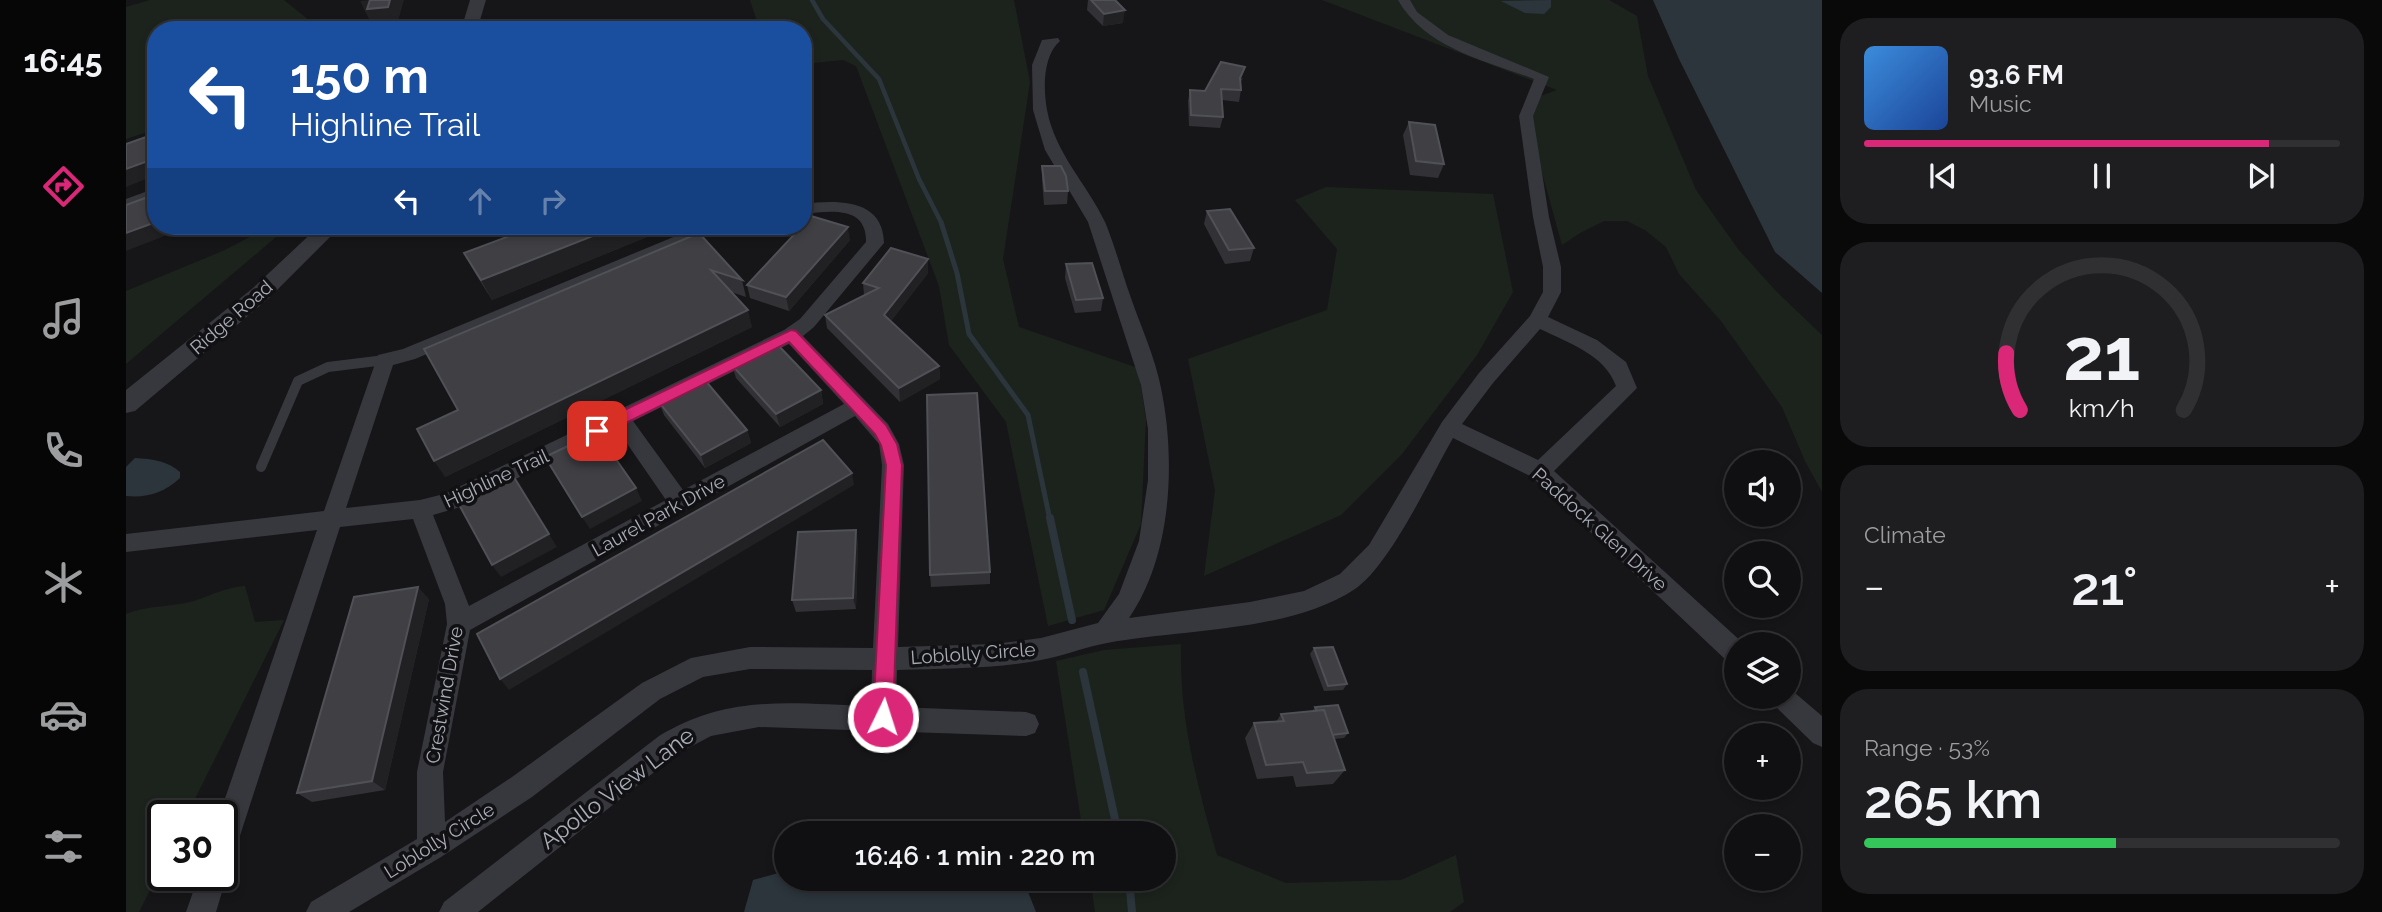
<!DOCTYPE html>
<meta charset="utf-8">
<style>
:root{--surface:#101012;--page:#1e1e20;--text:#f1f3f6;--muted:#9c9d9f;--line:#303032;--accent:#db2777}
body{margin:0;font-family:Raleway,sans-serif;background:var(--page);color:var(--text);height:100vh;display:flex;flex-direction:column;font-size:26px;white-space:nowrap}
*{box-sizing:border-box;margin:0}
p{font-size:23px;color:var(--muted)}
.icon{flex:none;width:38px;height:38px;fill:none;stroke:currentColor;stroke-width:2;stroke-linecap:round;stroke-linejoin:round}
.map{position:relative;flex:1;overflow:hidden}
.side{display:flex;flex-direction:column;gap:18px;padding:18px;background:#09090a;width:560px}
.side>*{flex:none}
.banner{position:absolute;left:21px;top:21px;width:665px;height:214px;border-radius:28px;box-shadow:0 4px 10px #0003,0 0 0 2px var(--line);background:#1a4fa0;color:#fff;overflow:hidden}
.tools{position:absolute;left:1598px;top:450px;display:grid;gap:14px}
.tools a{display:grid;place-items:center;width:77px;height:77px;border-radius:50%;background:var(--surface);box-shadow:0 4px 10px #0003,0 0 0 2px var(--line);font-size:35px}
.speed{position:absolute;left:21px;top:800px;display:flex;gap:14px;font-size:35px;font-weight:700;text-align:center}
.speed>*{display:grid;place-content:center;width:91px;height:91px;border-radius:50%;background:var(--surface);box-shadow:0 4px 10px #0003,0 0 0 2px var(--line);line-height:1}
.speed .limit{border:4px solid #111;border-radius:10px;background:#fff;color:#111}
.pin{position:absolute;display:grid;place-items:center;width:60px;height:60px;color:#fff;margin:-30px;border-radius:14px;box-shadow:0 4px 10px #0006}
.me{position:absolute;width:77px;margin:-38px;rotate:4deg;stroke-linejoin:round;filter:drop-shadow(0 0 5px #0008)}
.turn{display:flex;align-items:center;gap:24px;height:147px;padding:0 28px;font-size:32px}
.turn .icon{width:91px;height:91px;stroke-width:2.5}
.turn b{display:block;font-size:49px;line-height:60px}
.lanes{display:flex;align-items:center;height:66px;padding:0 28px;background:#0003;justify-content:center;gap:35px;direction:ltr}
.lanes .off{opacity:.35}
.big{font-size:52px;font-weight:600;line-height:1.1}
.side .tile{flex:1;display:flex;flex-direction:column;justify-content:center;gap:10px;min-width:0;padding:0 24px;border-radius:28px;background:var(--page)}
.side .dial{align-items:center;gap:0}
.dial svg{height:182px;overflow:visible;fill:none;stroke:var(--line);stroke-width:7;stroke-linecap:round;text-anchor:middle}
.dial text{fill:var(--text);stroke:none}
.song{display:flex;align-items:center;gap:21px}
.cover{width:84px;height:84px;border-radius:10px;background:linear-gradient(135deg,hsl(210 70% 55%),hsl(220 70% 35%))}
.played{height:7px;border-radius:4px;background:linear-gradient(90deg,var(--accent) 85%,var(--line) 85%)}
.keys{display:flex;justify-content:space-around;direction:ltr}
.heat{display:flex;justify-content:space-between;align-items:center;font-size:38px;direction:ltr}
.charge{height:10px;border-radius:5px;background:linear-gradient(90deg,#34c759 53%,var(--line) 0)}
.trip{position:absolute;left:648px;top:821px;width:402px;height:70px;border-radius:35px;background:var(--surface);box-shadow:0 4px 10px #0003,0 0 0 2px var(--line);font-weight:600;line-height:70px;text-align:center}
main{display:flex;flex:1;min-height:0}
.tab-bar{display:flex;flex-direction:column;width:126px;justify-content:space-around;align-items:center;background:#060607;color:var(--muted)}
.tab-bar .icon{width:49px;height:49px}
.tab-bar .selected{color:var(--accent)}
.tab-bar b{font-size:32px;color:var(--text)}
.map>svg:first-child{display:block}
.green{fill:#1c231d}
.water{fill:#2c353c}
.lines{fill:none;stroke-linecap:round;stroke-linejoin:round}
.stream-far2{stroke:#2c353c;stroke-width:4.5}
.stream-far1{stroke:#2c353c;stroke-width:5}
.stream{stroke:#2c353c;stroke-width:8}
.service{stroke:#37383d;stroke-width:10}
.minor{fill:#37383d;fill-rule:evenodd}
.tertiary{fill:#37383d;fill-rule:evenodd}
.wall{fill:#323236}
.shaded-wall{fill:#212124}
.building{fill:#3f3f44;stroke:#4f5156;stroke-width:2}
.route{fill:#db2777;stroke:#8e194d;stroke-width:2}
.labels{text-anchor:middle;stroke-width:7;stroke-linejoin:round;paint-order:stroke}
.street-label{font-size:19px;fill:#a8adb8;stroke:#111113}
.near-street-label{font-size:23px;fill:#a8adb8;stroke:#111113}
</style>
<main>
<nav class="tab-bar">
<b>16:45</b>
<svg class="icon selected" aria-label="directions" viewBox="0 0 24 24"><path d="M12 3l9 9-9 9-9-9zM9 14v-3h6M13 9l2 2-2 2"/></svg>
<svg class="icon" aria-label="music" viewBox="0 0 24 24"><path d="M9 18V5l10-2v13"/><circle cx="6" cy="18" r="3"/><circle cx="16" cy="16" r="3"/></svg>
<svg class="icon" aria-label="phone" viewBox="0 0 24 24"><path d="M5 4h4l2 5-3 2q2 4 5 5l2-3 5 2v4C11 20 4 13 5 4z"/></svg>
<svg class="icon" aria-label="climate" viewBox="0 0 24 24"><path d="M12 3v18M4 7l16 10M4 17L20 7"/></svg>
<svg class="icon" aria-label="car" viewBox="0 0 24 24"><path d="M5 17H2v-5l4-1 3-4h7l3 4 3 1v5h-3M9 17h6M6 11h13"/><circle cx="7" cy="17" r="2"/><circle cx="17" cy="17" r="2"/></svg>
<svg class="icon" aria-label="filters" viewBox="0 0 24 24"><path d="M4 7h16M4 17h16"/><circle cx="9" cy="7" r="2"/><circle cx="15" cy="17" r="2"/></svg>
</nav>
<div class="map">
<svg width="1696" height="912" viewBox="0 0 1696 912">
<rect width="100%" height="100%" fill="#161618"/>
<g class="green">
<path d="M24 0H158L195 30H30V129L0 139V7Z"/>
<path d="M624 0H888L904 82 877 259 893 327 1012 368 1020 419 1015 524 978 610 922 626 880 422 823 345 813 286 730 66 717 60 677 64V30H634Z"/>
<path d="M1196 0H1483L1511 16 1522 76 1570 190 1612 249 1650 291 1696 335V492L1679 461 1656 407 1595 321 1553 274 1540 247 1519 230 1501 221H1478L1454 233 1436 245 1404 129 1409 98 1431 90Z"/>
<path d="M1200 187 1367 194 1387 292 1351 355 1276 454 1215 515 1078 576 1089 490 1062 359 1201 310 1211 249 1169 200Z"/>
<path d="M144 226H163L0 364V291L99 250Z"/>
<path d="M119 586 129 622 158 620 61 815 37 816V864L13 912H0V614C20 606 39 607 60 603 81 598 98 587 119 586Z"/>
<path d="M1055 644C1053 719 1071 784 1091 855L1160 883 1275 880 1330 855 1338 902 1324 912H969L964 879 1038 878V833H957L930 661 978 650Z"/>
</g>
<g class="water">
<path d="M1425 0V7L1418 14 1399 13 1375 1Z"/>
<path d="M1527 0H1696V293L1649 252 1553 59Z"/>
<path d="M9 458C27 459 41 461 54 472V478C38 493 21 498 0 496V467Z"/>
<path d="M660 871V878L897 879 910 912H618L627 880Z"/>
</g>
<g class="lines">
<path class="stream-far2" d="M686 0 697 19 753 79 793 179 816 224"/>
<path class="stream-far1" d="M815 222 831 273 843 334 902 415 924 520"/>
<g class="stream">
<path d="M924 518 946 620"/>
<path d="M957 672 992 833"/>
<path d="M1003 878 1006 912"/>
</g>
<path class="service" d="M135 467 172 381 202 367 259 360"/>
<g class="minor">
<path d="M1272 0H1284L1291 12 1322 35 1423 77 1407 116 1423 217 1435 267V292L1422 317 1471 340 1500 362 1511 388 1428 471 1618 644H1610V664L1601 661 1406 477 1327 438C1304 478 1265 564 1229 589 1165 632 1057 629 981 643 959 647 937 656 915 660 868 669 819 668 771 670L770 707 900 712 909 715 913 724 909 733 900 736 633 727 585 736 551 754 352 912H313L318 902 533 736C605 693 665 704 745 706L746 670 624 669 577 677 534 699 406 797 315 857 223 912H180L185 902 291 839V772L321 624 319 604 287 519 214 527 110 848 106 858 96 862V816H93L191 530 0 552V534L198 511 252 355 277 349 574 226H596L594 230 289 359 267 365 220 508 294 500 318 494 658 330 674 319 740 242C741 205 704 211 677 214V204C711 200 757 198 758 243L688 327 677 336 762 424 773 444 778 465 772 647 868 644 915 638 972 623 993 594 1013 541 1022 480V429L1015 385 962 222 919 150 907 110 906 65 916 40 932 38 934 41C917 56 917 87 921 110 929 153 961 184 979 222 989 246 996 273 1005 298 1015 327 1029 357 1035 388 1050 460 1046 556 1003 618L1124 602 1178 591 1214 574 1243 545 1316 422 1353 373 1404 316 1417 292V267L1407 217 1393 116 1408 79C1360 61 1299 48 1272 0ZM1414 329C1443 343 1479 355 1490 386L1412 460 1336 424 1367 383ZM663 344 718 404 557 490 507 421ZM729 416 753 444 756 465 747 648 624 647 565 658 516 683 386 777 319 822 317 772 344 630ZM491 429 540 500 343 606 307 515 331 508Z"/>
<path d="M30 188V199L0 210V199Z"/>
<path d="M1662 687 1696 716V747L1687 743 1647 704 1643 696H1662Z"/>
<path d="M96 864 101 875 90 912H60L73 875H96Z"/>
</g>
<g class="tertiary">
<path d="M344 0H360L351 30H335Z"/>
<path d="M193 226H215L143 298 9 411 0 413V390L127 288Z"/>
</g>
</g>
<g class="wall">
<path d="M962 0H989L997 23 977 26 961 10Z"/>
<path d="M1117 78 1114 83 1115 90 1113 102 1096 100 1097 117 1094 128 1063 126 1062 101 1064 90 1079 91Z"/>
<path d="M1283 122 1318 164 1312 178 1284 175 1277 135Z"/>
<path d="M916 166 942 191 941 204 918 205 916 180Z"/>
<path d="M1081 211 1128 248 1124 261 1099 264 1078 224Z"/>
<path d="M410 226H548L366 300 349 273 338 253Z"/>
<path d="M573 233 616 280 620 297 605 292 626 327 319 477 332 410Z"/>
<path d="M724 240 663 311 624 298 621 285Z"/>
<path d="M802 259V273L765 321 813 366 814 379 774 402 701 328 699 315 738 295 737 283Z"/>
<path d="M940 264 977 298 975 311 949 313 939 278Z"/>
<path d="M606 365 695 390 697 404 654 427 610 378Z"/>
<path d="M533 402 621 430 625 443 579 468 538 415Z"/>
<path d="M732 542 730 609 670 612 666 600Z"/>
<path d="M864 572V584L805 587 804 575Z"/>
<path d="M303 599 259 790 186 802 171 793Z"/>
<path d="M1188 648 1221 684 1217 690 1198 691 1184 654Z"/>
<path d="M1189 707 1222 733 1218 738 1208 739 1219 770 1207 784 1170 787 1167 776 1131 779 1119 738 1128 723 1150 722 1155 714 1186 711Z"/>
</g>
<g class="shaded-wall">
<path d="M244 0H278L271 25 251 28 246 19H243L234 1Z"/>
<path d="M999 10 997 23 977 26 978 14Z"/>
<path d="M678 155 684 192 677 193V179Z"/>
<path d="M30 158V175L0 187V169Z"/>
<path d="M30 222V226H64L0 251V233Z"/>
<path d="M492 226H548L366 300 355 280Z"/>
<path d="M722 227 724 240 663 311 660 297Z"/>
<path d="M802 259V273L760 328 758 315Z"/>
<path d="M622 310 626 327 319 477 308 461Z"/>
<path d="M813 366 814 379 774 402 773 388Z"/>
<path d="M695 390 697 404 654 427 650 414Z"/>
<path d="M621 430 625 443 579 468 575 455Z"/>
<path d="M726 473 728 485 383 690 374 679Z"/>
<path d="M386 474 431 547 375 577 366 565Z"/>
<path d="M510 488 516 501 464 529 456 517Z"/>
<path d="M730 530 732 542 730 609 727 598Z"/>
<path d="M292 587 303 599 259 790 246 781Z"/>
</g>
<g class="building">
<path d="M244 0H264L262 7 241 9Z"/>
<path d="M965 0H989L999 10 978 14Z"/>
<path d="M1095 62 1119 67 1114 78 1115 90 1095 89 1097 117 1065 115 1064 90 1079 91Z"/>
<path d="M1283 122 1309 125 1318 164 1290 161Z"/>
<path d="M30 135V158L0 169V144L23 136 24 137Z"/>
<path d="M677 155 681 179H677Z"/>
<path d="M916 166H935L940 176 942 191H919Z"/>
<path d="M30 194V222L0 233V205Z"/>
<path d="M1104 209 1128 248 1103 250 1081 211Z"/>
<path d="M685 216 722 227 660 297 621 285 676 226H677V224Z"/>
<path d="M410 226H492L355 280 338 253Z"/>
<path d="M573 233 616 280 585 270 622 310 308 461 291 429 332 410 298 349Z"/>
<path d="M765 248 802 259 758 315 813 366 773 388 699 315 753 288 737 283Z"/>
<path d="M966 263 977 298 950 300 940 264Z"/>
<path d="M650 343 695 390 650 414 606 365Z"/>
<path d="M578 379 621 430 575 455 533 402Z"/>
<path d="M851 393 864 572 804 575 801 395Z"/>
<path d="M471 432 510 488 456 517 419 457Z"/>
<path d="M697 440 726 473 374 679 351 634Z"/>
<path d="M386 474 423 534 366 565 331 501Z"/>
<path d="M730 530 727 598 666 600 672 532Z"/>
<path d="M292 587 246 781 171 793 228 597Z"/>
<path d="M1207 647 1221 684 1202 686 1188 648Z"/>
<path d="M1212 705 1222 733 1206 735 1198 710 1191 711 1189 707Z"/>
<path d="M1198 710 1219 770 1181 773 1177 762 1140 765 1128 723 1158 721 1155 714Z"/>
</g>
<path class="route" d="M665 330 670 331 760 425 771 444 776 465 767 717 764 724 757 727 750 724 747 717 760 465 755 445 749 434 663 342 476 435 471 437 463 431 465 426Z"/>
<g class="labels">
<g class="street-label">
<text transform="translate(105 317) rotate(-41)" y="7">Ridge Road</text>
<text transform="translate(370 478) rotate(-25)" y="7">Highline Trail</text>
<text transform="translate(532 515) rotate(-29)" y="7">Laurel Park Drive</text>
<text transform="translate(1474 529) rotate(42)" y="7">Paddock Glen Drive</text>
<text transform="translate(847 653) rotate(-4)" y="7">Loblolly Circle</text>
<text transform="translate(318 695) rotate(-80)" y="7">Crestwind Drive</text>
<text transform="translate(313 840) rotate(-32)" y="7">Loblolly Circle</text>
</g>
<g class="near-street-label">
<text transform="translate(491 788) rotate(-37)" y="8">Apollo View Lane</text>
</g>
</g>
</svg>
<div class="tools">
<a><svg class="icon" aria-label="sound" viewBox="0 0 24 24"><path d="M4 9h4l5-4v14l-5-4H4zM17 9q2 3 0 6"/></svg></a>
<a><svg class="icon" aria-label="search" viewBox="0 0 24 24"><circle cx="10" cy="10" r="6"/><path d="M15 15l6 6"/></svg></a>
<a><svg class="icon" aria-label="layers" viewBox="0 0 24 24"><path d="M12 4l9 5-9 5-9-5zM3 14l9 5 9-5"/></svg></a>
<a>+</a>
<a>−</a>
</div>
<div class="speed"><div class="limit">30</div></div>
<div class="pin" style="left:471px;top:431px;background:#d93025"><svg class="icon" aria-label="arrive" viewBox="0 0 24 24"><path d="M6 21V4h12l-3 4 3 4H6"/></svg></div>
<svg class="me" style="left:757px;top:717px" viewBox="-20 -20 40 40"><circle r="17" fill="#db2777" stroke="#fff" stroke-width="3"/><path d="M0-11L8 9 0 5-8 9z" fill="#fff"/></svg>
<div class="trip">16:46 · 1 min · 220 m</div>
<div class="banner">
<div class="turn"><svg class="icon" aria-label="left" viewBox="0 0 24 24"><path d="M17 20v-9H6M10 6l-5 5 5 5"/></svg><div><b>150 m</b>Highline Trail</div></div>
<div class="lanes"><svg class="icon" aria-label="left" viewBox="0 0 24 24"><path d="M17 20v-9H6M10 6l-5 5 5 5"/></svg><svg class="icon off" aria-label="ahead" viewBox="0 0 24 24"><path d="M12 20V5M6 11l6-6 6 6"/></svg><svg class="icon off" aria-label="right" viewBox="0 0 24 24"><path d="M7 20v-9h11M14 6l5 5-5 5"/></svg></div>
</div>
</div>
<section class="side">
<div class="tile">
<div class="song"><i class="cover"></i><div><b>93.6 FM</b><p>Music</p></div></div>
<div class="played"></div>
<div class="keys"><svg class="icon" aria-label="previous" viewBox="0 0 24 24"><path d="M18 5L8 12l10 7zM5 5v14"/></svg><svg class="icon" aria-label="pause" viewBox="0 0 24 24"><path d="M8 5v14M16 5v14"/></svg><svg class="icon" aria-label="next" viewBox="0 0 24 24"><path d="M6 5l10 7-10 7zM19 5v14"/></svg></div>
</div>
<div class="tile dial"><svg viewBox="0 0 100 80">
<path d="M14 69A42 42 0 1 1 86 69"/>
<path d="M14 69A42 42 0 0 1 8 44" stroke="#db2777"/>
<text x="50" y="56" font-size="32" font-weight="700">21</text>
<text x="50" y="72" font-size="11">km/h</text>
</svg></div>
<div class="tile"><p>Climate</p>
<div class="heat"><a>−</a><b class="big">21°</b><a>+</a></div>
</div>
<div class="tile"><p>Range · 53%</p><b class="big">265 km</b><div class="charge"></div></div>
</section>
</main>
